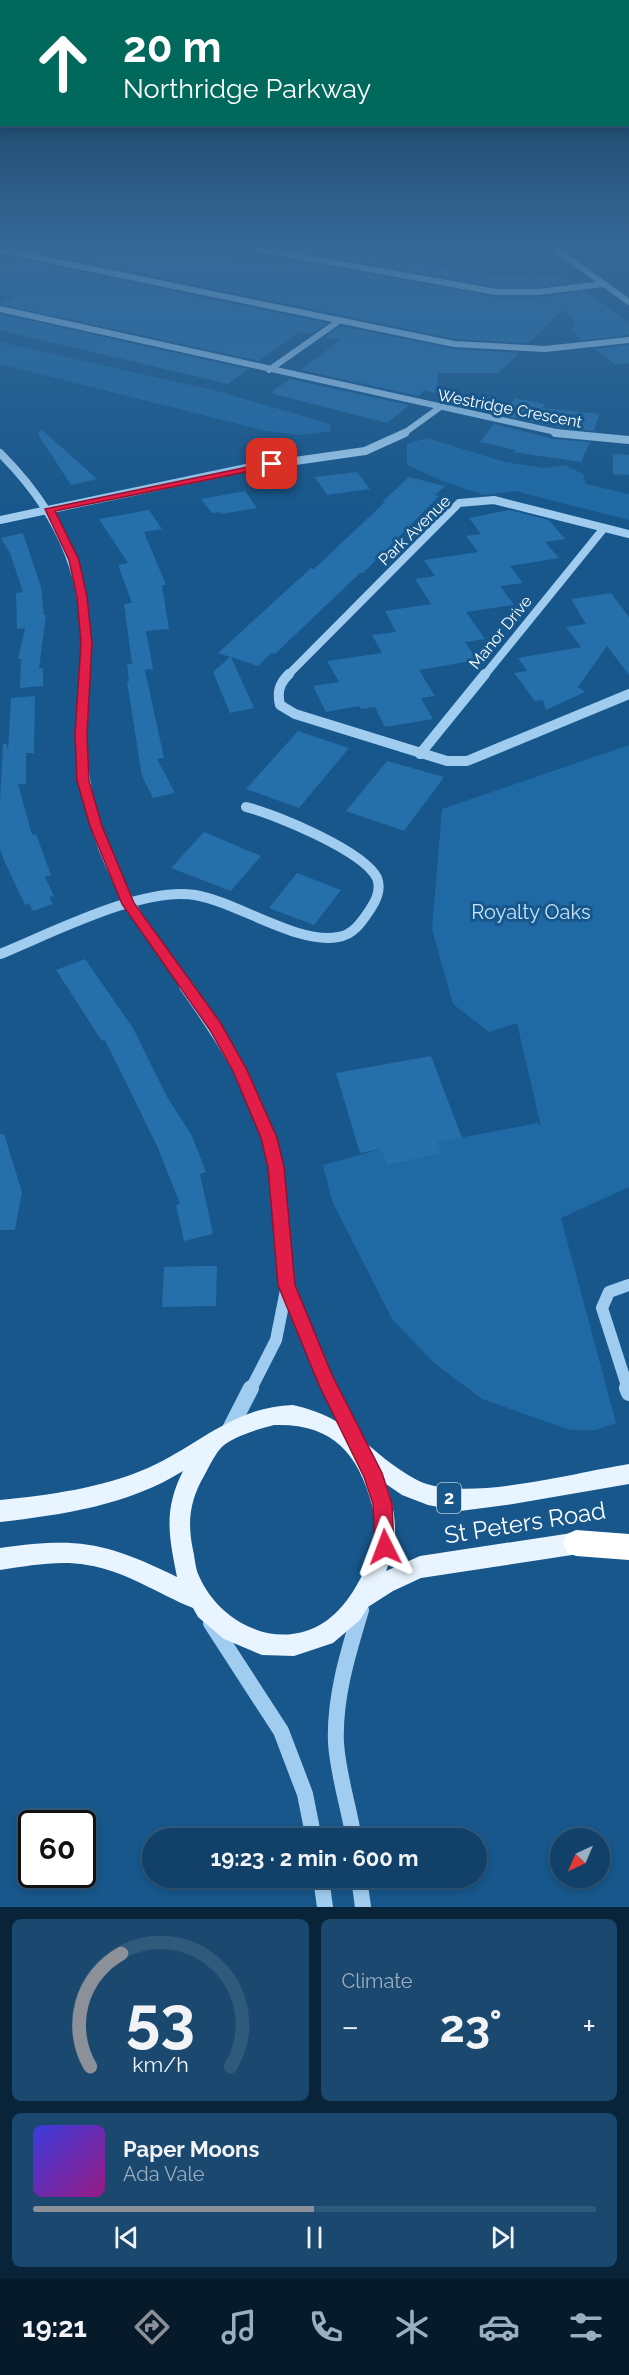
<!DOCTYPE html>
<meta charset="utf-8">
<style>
:root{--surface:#114168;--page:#1a486e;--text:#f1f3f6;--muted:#9cafc0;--line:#305a7c;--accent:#8c9099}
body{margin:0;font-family:Raleway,sans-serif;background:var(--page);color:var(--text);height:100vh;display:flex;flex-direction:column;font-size:22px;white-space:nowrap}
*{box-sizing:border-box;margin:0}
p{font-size:20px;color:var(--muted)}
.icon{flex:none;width:33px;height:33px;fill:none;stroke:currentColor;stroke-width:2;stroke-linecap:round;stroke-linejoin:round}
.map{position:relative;height:1907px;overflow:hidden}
.details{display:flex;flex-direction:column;gap:12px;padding:12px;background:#092439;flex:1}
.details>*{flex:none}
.top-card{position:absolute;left:0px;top:0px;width:630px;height:126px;box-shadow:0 3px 9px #0003,0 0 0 2px var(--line);background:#00695c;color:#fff;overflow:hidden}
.needle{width:39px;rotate:224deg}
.buttons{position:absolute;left:550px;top:1828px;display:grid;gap:12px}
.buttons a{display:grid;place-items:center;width:60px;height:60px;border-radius:50%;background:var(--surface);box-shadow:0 3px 9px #0003,0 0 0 2px var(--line);font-size:30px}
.speed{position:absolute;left:18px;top:1810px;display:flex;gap:12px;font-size:30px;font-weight:700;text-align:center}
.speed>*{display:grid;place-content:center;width:78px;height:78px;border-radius:50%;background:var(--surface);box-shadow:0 3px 9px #0003,0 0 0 2px var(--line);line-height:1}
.speed .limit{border:3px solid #111;border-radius:9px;background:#fff;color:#111}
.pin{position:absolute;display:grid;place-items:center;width:51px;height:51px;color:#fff;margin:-26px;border-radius:12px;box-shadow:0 3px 9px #0006}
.me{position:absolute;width:66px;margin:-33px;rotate:357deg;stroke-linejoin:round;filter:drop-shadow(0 0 4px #0008)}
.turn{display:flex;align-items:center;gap:21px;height:126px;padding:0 24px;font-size:27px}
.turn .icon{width:78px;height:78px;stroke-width:2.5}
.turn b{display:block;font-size:42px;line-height:51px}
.big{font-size:45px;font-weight:700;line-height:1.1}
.details .card{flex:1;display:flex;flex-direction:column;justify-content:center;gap:9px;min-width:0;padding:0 21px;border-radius:9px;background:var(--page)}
.details .dial{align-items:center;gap:0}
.dial svg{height:156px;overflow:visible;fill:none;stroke:var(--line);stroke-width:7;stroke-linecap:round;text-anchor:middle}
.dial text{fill:var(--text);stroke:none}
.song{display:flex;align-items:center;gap:18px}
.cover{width:72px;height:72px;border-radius:9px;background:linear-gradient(135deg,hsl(240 70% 55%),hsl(310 70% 35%))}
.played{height:6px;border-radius:3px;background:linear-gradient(90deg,var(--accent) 50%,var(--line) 50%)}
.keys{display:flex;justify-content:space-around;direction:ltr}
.heat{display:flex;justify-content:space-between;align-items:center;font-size:33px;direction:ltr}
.details .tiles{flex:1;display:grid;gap:12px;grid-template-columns:1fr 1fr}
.card:last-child{grid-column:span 2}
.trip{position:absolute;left:142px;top:1828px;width:345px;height:60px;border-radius:30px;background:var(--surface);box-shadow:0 3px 9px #0003,0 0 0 2px var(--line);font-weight:700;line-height:60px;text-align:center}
.tab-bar{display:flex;height:96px;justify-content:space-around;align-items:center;background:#071a2a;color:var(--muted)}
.tab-bar .icon{width:42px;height:42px}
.tab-bar .current{color:var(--accent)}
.tab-bar b{font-size:27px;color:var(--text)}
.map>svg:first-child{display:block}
.green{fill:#1f6aa5}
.building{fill:#256faa}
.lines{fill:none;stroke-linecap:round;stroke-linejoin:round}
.minor-far4{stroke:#a0cdef;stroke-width:6}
.minor-far3{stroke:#a0cdef;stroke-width:8}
.minor-far2{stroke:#a0cdef;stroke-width:10}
.minor-far1{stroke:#a0cdef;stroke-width:12}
.minor{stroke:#a0cdef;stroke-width:16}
.major{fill:#e8f4ff;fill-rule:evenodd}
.highway{fill:#fff;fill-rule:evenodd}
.route{fill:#e11d48;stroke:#92132f;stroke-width:1.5}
.labels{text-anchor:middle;stroke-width:6;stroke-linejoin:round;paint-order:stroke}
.far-street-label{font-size:16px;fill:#fff;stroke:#17578b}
.shield{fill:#17578b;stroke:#b9cddc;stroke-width:1.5}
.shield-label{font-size:18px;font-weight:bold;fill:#fff}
.park-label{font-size:20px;fill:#c6e4fb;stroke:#17578b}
.near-street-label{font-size:24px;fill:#fff;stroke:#17578b}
</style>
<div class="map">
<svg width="629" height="1907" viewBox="0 0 629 1907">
<rect width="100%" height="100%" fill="#17578b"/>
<g class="green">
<path d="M0 342 217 391 330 424 331 431 302 435 266 431 0 364Z"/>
<path d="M427 438 505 462 544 468 565 465 583 474 586 484 629 494V520L515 491 484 495 442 481 407 465V444Z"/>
<path d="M629 745V1187L561 1218 616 1423 596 1430H570L482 1399 434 1363 392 1319 332 1201 323 1165 381 1149 386 1165 442 1154 438 1142 538 1123 541 1127 517 1023 489 1032 453 1004 432 929 442 809Z"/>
</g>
<g class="building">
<path d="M37 246H179L278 265 286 259 496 297H538L585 291 629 322V335L583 340 571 330 577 323 563 310 529 343 455 339 28 250Z"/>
<path d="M307 246 494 276 562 275 572 282 538 287H496L299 251Z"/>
<path d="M13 258 327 323 311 334 299 332 259 361 0 304 13 297 0 294V265Z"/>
<path d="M0 314 248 369 228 384 0 330Z"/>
<path d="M341 326 453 349 519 353 498 373H438L436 393 425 390 419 396 301 370 340 340 325 337Z"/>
<path d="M629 345V363L616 365 595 349Z"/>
<path d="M290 379 409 405 387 423 270 393Z"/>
<path d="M515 398 545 404 542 408 599 414 594 431 559 427 502 415Z"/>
<path d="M494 424 554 439 590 442 581 462 513 452 515 450 480 442Z"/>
<path d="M42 430 97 479 71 485 38 434Z"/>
<path d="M613 454 629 455V475L613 474Z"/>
<path d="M357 472 370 489 327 495 315 477Z"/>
<path d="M409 477 445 486 435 495 439 496 376 560 363 573H360L275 654 271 653 258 666 231 657 254 708 230 713 213 672 230 657 218 653 311 568 314 569 385 502H382Z"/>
<path d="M245 491 257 508 221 514 220 512 212 513 201 499Z"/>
<path d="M149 510 162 529 144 532 166 585H162L169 629 146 631 153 669 145 670 164 758 157 759 175 793 153 798 142 776 127 682 129 681 127 664H132L124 604 132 603 118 565 128 563 99 519Z"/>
<path d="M509 510 549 520 565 539 545 542 559 558 510 566 523 583 500 586 514 605 466 612 485 639 465 642 477 660 419 670 435 696 421 698 433 719 385 727 375 707 361 709 359 706 326 712 313 686 339 682 327 661 382 653 372 635 396 632 385 611 431 604 415 579 435 576 424 560 478 552 466 536 481 534 469 518Z"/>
<path d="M23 533 41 587 44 615H46L39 669 43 668V686L20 688 21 659H18L25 628 17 629 16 593 23 592 10 553 1 538Z"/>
<path d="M611 593 629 617V675L607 646 578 687 585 692 546 710 543 700 535 701 514 673 527 671 518 658 581 647 566 627 586 624 571 599Z"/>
<path d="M35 696 34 753H26V784H18L32 835 36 834 51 875 45 877 54 896 49 897 53 904 33 911 29 903 25 905 3 858 0 849V804L3 744 6 743 8 750 11 698Z"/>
<path d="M298 731 349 748 299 808 246 789Z"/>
<path d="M387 761 444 777 404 831 346 811Z"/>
<path d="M204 832 261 856 231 891 171 868Z"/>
<path d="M297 873 341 890 314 925 269 908Z"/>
<path d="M85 959 133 1028 166 1095 192 1136 206 1172 200 1174 213 1234 184 1241 176 1205 180 1204 158 1148 105 1040 102 1041 56 970Z"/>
<path d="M431 1056 462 1138 438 1142 442 1154 386 1165 381 1149 360 1153 336 1073Z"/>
<path d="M0 1134H4L22 1192 15 1230H0Z"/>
<path d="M199 1266H217L216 1306 162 1307 164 1267Z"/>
</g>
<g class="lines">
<g class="minor-far4">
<path d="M242 246 496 292H538L603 284"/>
<path d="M551 246 629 302"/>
<path d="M0 250 454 344 545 349 629 340"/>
<path d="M0 309 565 434"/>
<path d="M269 370 339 321"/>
<path d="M403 434 439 408"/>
</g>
<g class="minor-far3">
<path d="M555 433 629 440"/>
<path d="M0 453C65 518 90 584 85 676"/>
<path d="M0 520 246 468 365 451 405 433"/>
<path d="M287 676 459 503 494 500 629 534"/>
<path d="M484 676 604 528"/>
</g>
<g class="minor-far2">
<path d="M85 674C83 709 80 745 85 779 97 862 139 921 186 987"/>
<path d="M289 674C279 684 277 692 280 705L295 714 447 761H467L629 694"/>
<path d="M420 754 485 674"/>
<path d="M0 954C50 934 142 886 195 895 237 902 298 945 338 937 354 935 363 920 371 908 377 899 381 888 377 878 364 851 275 814 246 807"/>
</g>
<g class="minor-far1">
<path d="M185 986C218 1033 251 1083 269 1138 283 1179 277 1223 283 1265 290 1308 313 1350 331 1389"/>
<path d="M251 1389 276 1340 287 1285"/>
<path d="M628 1389 602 1308 609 1292 629 1285"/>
</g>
<g class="minor">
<path d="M330 1388 356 1442"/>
<path d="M627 1388 629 1393"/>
<path d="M229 1431 251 1388"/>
<path d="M211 1623 281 1731 305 1794 314 1839"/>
<path d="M354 1839C349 1807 338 1775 336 1743 334 1698 348 1653 361 1610"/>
<path d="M321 1878 325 1907"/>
<path d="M359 1878 363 1907"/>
</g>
<path class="major" d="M293 1405C354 1418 368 1454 417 1480 462 1504 577 1472 629 1464V1484L513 1504 460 1511 428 1505 402 1495 386 1484C397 1514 399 1541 386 1571L420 1556 585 1531 593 1534 596 1542 593 1550 585 1553 421 1578 393 1591 368 1607 360 1620 333 1643 294 1656 262 1655 224 1639 198 1617 193 1608C158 1594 126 1571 87 1565 58 1560 29 1566 0 1570V1548C79 1537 105 1542 177 1577 169 1536 163 1511 183 1471 129 1505 62 1515 0 1522V1500C50 1495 102 1488 148 1468 199 1445 233 1407 293 1405ZM274 1425C331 1423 358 1452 372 1505 376 1522 377 1542 370 1558 359 1584 344 1612 318 1626 272 1650 218 1620 199 1576 195 1568 195 1558 193 1550 187 1522 190 1500 204 1476 209 1467 214 1456 220 1449 230 1437 259 1429 274 1425Z"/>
<path class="highway" d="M576 1530 629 1534V1560L576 1556 567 1552 563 1543 567 1534Z"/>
</g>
<linearGradient id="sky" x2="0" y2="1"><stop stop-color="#0d304c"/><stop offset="0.48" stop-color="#366998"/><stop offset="1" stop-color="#366998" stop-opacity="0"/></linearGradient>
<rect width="629" height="513" fill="url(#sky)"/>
<path class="route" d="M272 462 276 464 275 466 55 511 79 560 87 597 92 643 87 734 89 781 102 826 134 903 220 1022 247 1070 277 1138 284 1167 295 1285 332 1375 382 1473 392 1504 394 1547 392 1554 385 1557 378 1554 375 1547 373 1504 364 1477 319 1385 278 1285 268 1167 261 1138 233 1071 210 1030 122 904 90 826 77 781 75 734 81 643 77 597 69 560 45 509Z"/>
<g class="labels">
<g class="far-street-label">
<text transform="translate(510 408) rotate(11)" y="6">Westridge Crescent</text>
<text transform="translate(414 530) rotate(-44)" y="6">Park Avenue</text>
<text transform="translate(500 632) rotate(-51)" y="6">Manor Drive</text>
</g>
<rect class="shield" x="437" y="1483" width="24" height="30" rx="4.5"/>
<g class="shield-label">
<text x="449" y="1504">2</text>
</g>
<g class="park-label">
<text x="531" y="919">Royalty Oaks</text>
</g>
<g class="near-street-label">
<text transform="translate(525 1523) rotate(-9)" y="8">St Peters Road</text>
</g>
</g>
</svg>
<div class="buttons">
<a><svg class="needle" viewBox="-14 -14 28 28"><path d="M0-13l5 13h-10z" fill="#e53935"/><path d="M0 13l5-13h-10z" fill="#9cafc0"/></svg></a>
</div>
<div class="speed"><div class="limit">60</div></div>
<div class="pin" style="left:272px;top:464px;background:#d93025"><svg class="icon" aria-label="arrive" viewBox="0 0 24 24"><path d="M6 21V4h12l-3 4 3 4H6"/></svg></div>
<svg class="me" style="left:385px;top:1547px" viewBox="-20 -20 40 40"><path d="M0-17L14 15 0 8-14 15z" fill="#e11d48" stroke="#fff" stroke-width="4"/></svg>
<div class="trip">19:23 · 2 min · 600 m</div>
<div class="top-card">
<div class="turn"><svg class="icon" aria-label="ahead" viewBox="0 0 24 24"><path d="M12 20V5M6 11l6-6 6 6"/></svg><div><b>20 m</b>Northridge Parkway</div></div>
</div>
</div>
<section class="details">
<div class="tiles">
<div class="card dial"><svg viewBox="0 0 100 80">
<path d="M14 69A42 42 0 1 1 86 69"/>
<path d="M14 69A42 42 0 0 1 30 11" stroke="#8c9099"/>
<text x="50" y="56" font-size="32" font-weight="700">53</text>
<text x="50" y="72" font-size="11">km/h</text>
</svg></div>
<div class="card"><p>Climate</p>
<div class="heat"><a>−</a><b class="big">23°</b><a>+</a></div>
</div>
<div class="card">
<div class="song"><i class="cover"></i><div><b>Paper Moons</b><p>Ada Vale</p></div></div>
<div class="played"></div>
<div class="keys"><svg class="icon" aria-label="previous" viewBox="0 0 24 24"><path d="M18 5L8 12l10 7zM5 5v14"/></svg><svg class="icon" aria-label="pause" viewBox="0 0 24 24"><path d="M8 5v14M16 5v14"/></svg><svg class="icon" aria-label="next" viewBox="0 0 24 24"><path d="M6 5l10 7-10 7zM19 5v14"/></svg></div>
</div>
</div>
</section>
<nav class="tab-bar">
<b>19:21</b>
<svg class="icon current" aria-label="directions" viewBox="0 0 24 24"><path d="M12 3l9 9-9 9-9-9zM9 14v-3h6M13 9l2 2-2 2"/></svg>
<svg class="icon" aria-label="music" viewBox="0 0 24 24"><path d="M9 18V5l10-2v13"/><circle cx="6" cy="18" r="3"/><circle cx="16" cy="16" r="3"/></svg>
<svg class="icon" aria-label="phone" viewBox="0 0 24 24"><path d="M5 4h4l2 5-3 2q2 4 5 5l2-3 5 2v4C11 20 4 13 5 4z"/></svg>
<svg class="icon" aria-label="climate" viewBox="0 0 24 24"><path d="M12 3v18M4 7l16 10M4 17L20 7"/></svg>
<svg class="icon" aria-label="car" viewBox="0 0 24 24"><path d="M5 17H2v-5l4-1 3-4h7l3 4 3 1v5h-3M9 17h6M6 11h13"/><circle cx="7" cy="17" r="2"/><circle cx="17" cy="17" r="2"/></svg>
<svg class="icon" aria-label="filters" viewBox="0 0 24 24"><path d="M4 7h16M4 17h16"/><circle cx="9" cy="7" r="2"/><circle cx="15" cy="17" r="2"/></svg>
</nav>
